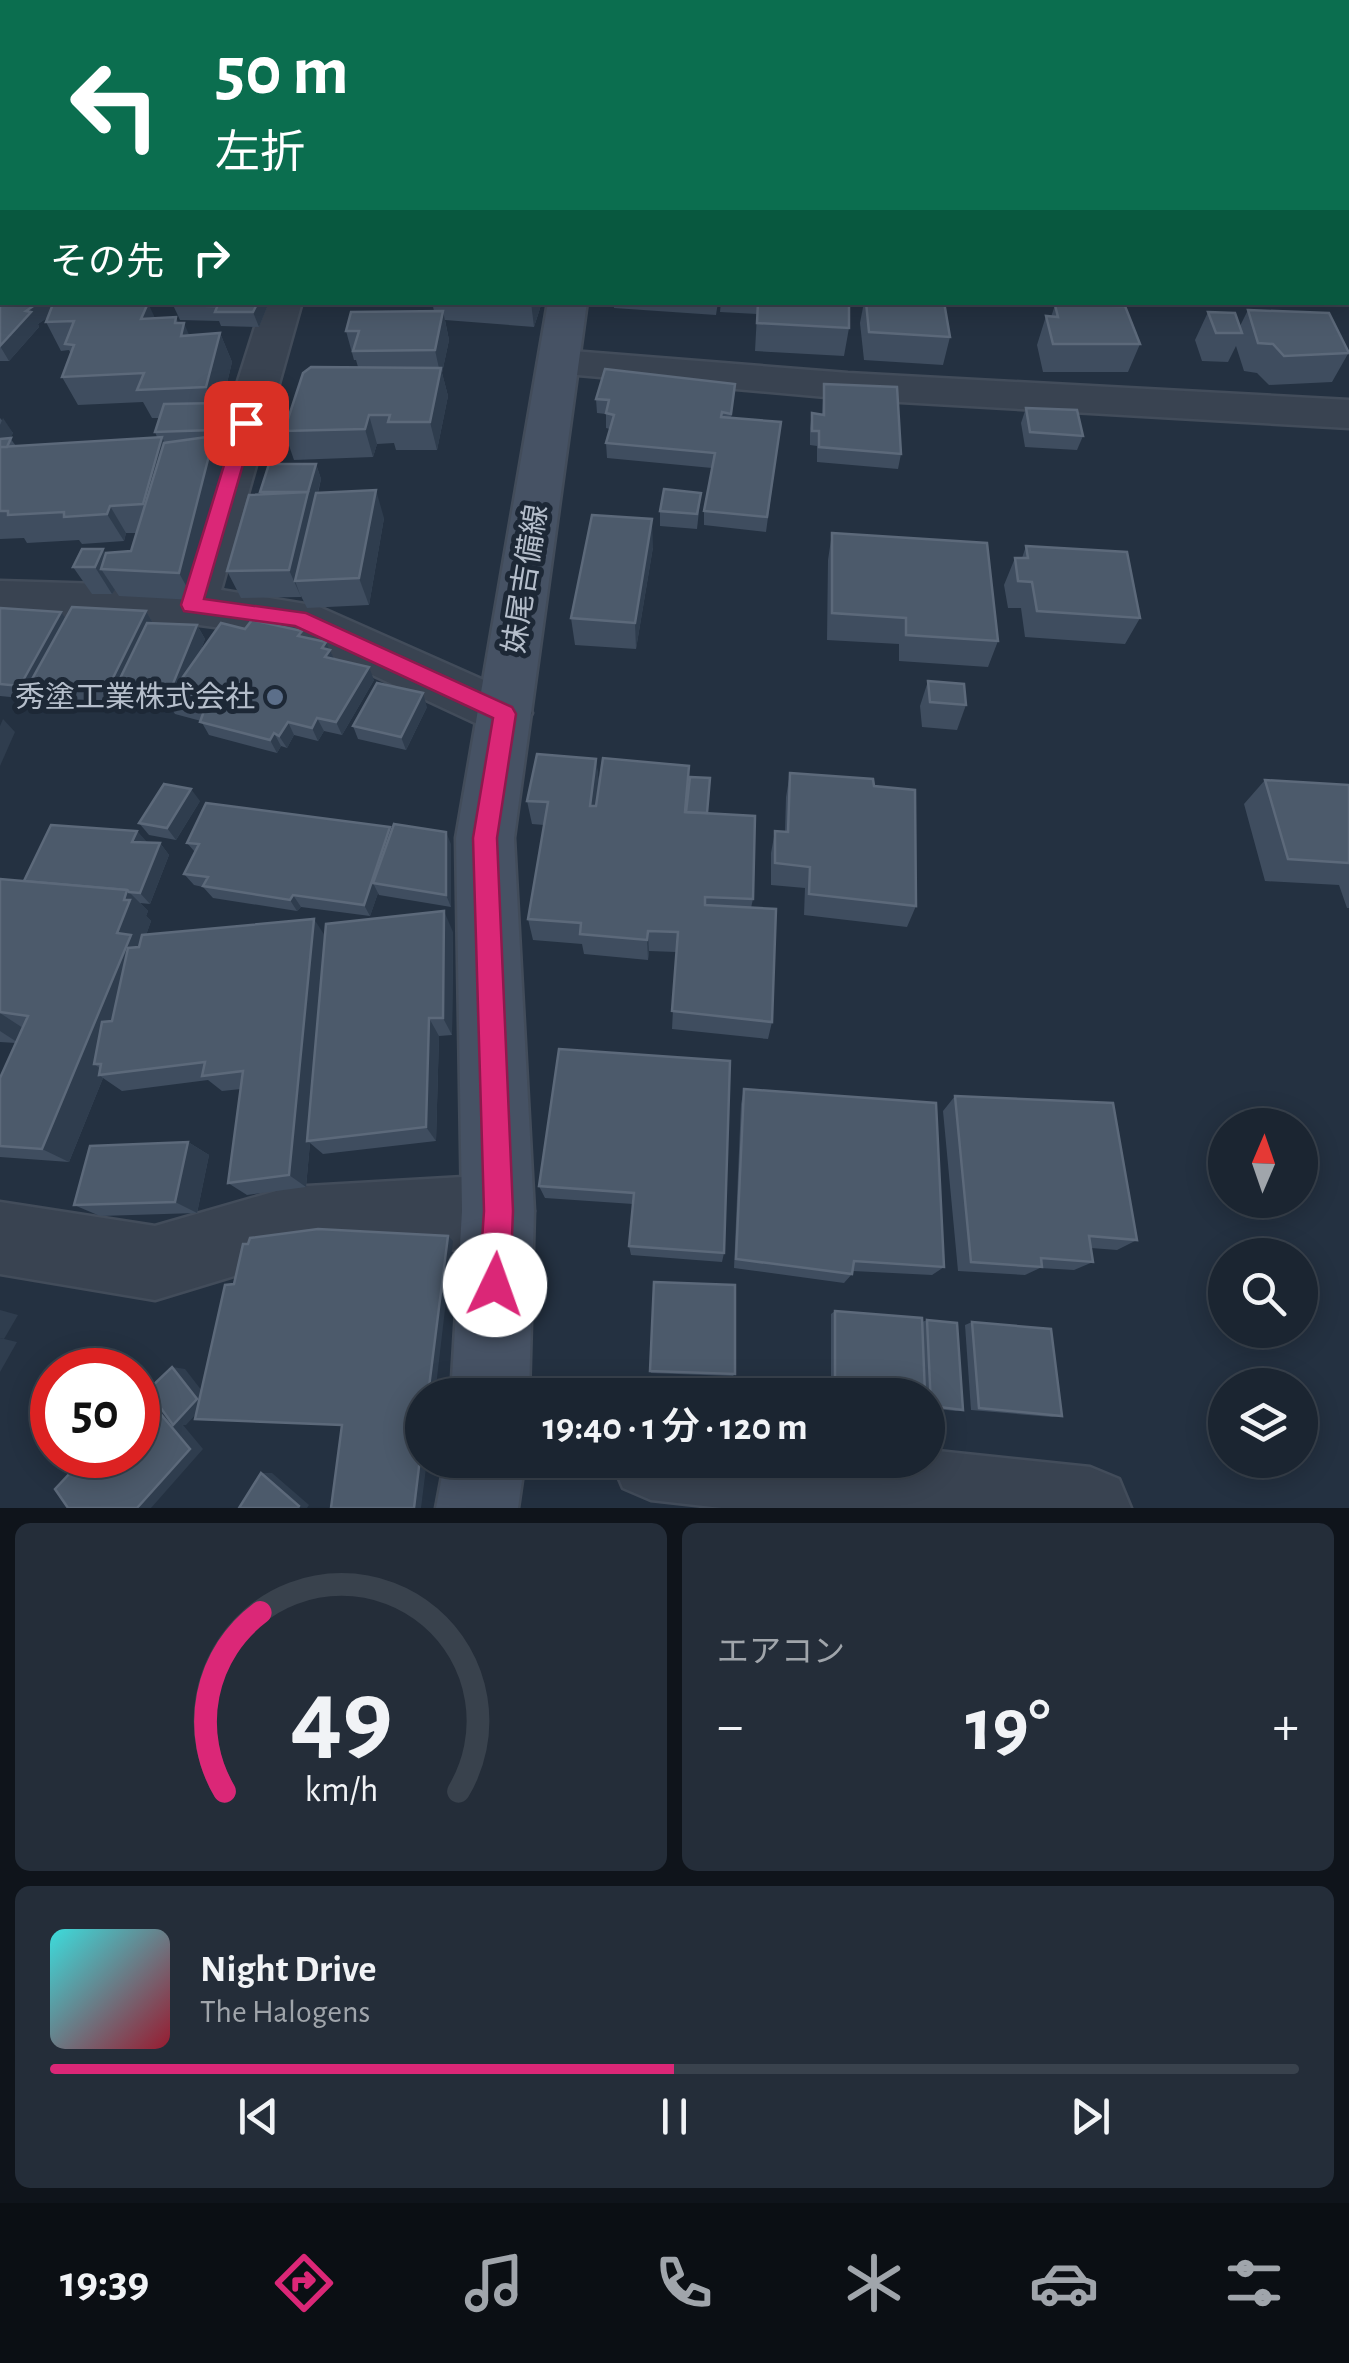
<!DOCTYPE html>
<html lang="ja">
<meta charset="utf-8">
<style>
:root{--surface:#1b2531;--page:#242d39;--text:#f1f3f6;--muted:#a0a5ab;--line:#39424d;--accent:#db2777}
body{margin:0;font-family:"Alegreya Sans","Noto Sans JP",sans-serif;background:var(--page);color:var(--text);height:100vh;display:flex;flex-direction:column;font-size:38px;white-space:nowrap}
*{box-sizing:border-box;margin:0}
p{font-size:32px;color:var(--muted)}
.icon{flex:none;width:55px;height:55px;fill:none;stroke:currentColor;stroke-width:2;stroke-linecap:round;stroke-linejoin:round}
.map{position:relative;height:1508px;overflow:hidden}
.sheet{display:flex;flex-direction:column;gap:15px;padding:15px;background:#0f141b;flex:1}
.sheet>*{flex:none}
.hud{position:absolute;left:0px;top:0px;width:1350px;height:305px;box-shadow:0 5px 25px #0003,0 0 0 2px var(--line);background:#0b6e4f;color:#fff;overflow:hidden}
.needle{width:65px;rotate:2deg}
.fabs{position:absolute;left:1208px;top:1108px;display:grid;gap:20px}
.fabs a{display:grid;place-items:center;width:110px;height:110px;border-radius:50%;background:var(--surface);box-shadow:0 5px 25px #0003,0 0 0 2px var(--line);font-size:50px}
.speed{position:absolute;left:30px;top:1348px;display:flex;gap:20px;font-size:50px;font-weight:700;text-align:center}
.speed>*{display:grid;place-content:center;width:130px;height:130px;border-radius:50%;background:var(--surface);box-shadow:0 5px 25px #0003,0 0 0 2px var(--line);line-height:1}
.speed .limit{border:15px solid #d22;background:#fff;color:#111}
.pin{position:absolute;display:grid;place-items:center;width:85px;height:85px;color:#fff;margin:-42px;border-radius:20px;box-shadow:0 5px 15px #0006}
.me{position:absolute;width:110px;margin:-55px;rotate:3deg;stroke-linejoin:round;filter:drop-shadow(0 0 8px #0008)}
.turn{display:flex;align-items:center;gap:35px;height:210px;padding:0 50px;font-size:45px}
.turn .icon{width:130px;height:130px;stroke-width:2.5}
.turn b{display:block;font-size:70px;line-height:85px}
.then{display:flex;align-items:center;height:95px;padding:0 50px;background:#0003;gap:20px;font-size:38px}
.big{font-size:75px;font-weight:600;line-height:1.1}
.sheet .card{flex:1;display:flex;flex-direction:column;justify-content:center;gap:15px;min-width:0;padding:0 35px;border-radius:15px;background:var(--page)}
.sheet .dial{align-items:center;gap:0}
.dial svg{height:260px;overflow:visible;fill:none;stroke:var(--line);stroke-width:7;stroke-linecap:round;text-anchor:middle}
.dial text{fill:var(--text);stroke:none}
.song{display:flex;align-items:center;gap:30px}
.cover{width:120px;height:120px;border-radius:15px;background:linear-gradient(135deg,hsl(180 70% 55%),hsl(350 70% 35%))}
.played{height:10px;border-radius:5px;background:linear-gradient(90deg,var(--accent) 50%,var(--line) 50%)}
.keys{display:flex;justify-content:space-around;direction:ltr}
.heat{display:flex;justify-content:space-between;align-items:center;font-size:55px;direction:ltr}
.sheet .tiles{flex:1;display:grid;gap:15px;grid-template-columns:1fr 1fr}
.card:last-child{grid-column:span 2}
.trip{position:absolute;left:405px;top:1378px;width:540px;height:100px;border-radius:50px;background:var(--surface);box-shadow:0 5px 25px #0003,0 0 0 2px var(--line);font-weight:600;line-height:100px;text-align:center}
.menu{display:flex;height:160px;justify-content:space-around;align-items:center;background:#0b0f14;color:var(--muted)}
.menu .icon{width:70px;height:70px}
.menu .selected{color:var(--accent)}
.menu b{font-size:45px;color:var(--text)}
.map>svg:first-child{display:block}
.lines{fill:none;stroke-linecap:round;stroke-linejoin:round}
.street-casing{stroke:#424c5a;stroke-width:5}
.secondary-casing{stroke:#424c5a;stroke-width:5}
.street{fill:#394351;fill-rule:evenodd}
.secondary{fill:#465264;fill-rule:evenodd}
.wall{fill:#3f4d5f}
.shaded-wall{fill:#2f3d4e}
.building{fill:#4c5a6b;stroke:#5c697a;stroke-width:2.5}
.route{fill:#db2777;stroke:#8e194d;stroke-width:2.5}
.service-dot{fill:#5c6f8a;stroke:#1d2836;stroke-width:4}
.labels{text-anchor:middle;stroke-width:10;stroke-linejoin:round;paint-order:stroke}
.street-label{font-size:30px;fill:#b5becb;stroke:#1d2836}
.poi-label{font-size:30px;fill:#b5becb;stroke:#1d2836;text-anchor:end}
</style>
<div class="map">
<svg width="1349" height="1508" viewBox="0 0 1349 1508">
<rect width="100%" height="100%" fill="#243141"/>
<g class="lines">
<g class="street-casing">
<g id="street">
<rect x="892" y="0" width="28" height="2"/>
<path d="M1181 0H1209L1210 2H1182Z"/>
<rect x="1348" y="31" width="1" height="18"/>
<rect x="1348" y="246" width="1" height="24"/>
<path d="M263 302H302L221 590 317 606 524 698 532 713 524 728 505 735 486 728 291 637 192 624 0 617V581L173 586Z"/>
<path d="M559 350 848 373 1349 400V428L848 399 544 372 538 363 544 354Z"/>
<path d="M498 1175 523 1186 534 1211 523 1236 498 1247 290 1259 155 1300 0 1274V1202L155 1226 290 1187Z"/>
<path d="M928 1450 1090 1467 1119 1479 1131 1508H722L651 1500 623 1488 611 1460H928Z"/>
</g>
</g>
<g class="secondary-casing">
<g id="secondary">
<rect x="576" y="0" width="28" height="2"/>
<path d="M548 302H587L514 838 534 1211 529 1395H451L462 1211 456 838Z"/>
<path d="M445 1460H525L518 1508H436Z"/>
</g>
</g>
<use href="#street" class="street"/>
<use href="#secondary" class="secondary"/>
</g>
<g class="wall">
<rect x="713" y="0" width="60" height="2"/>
<path d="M861 0H889L888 2H861Z"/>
<path d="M1082 0H1148L1147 2H1082Z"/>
<path d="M1213 0H1349V26H1348V2H1217Z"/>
<path d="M1348 151H1349V223L1348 221Z"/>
<path d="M0 273 2 302H59L58 304 179 323 189 335 220 333 232 362 222 404 233 431 224 459 227 464 194 600 119 596 115 590 112 594H92L73 567 106 553 131 551 137 533H126L124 541 82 544 79 540 27 543 24 538 0 539V418L13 433 10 438 16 446 157 437 155 432 160 418H152L143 402 78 405 62 377 71 354 69 350 61 351 46 322 48 317 38 324 39 327 9 361H0Z"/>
<path d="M175 302H269L259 327 221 326 219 321 180 320 173 305Z"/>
<path d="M432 302H542L534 327 445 320 449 340 442 373 448 396 437 450H396L394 443 377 444 373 457 294 460 284 431 358 367 356 360H354L346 331 434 311Z"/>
<path d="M614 302H718L716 315 614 308Z"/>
<path d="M721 302H849V328L844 356 755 351 757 314 720 312Z"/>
<path d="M864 302H944L950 337 943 365 864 360 860 323Z"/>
<path d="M1055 305 1140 344 1128 372H1043L1037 345 1046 316 1051 317Z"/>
<path d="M1248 310 1349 352 1332 382 1269 385 1257 373 1244 371 1236 346 1228 362 1202 361 1195 340 1208 312 1240 326Z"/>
<path d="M735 384 731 418 781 422 766 532 704 525V511L712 468 607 458 606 443 610 429 606 428V414L597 413 596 399Z"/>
<path d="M824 384 901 454 898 469 817 462V446L810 445V428L812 413 822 414Z"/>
<path d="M1026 408 1083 436 1077 450 1025 447 1021 423Z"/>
<path d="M316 464 321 479 318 493 384 518 369 605 307 608 301 596V597L241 598 227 571 260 494V492Z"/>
<path d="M701 493 697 529 660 526V511Z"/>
<path d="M832 533 998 641 988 667 899 661V644L827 640 828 560Z"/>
<path d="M1026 546 1140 618 1125 644 1025 637 1021 608H1008L1004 585 1015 558H1022Z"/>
<path d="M653 547 636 649 575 645 571 618Z"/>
<path d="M0 608 61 612 65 618 146 611 153 623 197 625 205 639 199 655 245 629 304 637 326 642 334 659 374 680 342 735 324 731 318 741 294 735 287 748 281 746 277 753 209 735 201 721 175 714 171 708 123 704 119 699 118 702 42 697 36 690 31 699 0 696Z"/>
<path d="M928 681 966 705 957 730 922 727 920 706Z"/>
<path d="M427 707 406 750 358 739 353 726Z"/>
<path d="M596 759 599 783 689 787 707 813 753 899 751 908 772 1022 768 1039 672 1029 676 952 649 951 648 960 584 954 582 944 533 940 528 919 544 825 532 824 527 801Z"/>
<path d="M790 773 916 906 907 927 804 915 805 888 771 885V853L775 831 785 832 786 797Z"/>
<path d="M1265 780 1349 785V908H1347L1339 885 1265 881 1244 804Z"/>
<path d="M200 801 176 840 149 835 139 823Z"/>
<path d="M137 831 147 843H160L169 855 150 904 140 903 148 911 146 916 151 921 146 935 325 936 453 932 452 1035 439 1036 436 1141 323 1154 310 1143 306 1187 247 1195 228 1183 241 1089 222 1091 208 1080 122 1091 103 1078 69 1162 0 1157V1078L16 1043 0 1042V879L24 881Z"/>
<path d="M392 831 451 844V907L379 895 378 893 370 916 301 907 297 911 213 898 203 887 194 885 184 874 195 852 187 843Z"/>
<path d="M559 1049 724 1253 722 1262 631 1255 629 1246 633 1204 545 1198 539 1186Z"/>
<path d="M744 1089 944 1267 932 1275 853 1271 852 1274 844 1283 734 1268 741 1104Z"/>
<path d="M955 1096 1137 1240 1117 1250 1091 1248 1093 1262 1074 1270 1040 1268 1025 1275 958 1271 943 1111Z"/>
<path d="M188 1142 209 1155 197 1213 100 1216 74 1205Z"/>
<path d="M835 1311 922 1322 927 1320 963 1410 956 1411 928 1408V1395H831V1314Z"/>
<path d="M972 1322 1062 1416 1052 1417 971 1410 965 1325Z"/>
<path d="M650 1371 735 1374 733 1376 651 1373Z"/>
</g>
<g class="shaded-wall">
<path d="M39 302H59L47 318 38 324 39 327 9 361 0 346 26 311Z"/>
<path d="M258 302H269L259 327 253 312Z"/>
<path d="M531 302H542L534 327Z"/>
<path d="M148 303 161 331 141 319Z"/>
<path d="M443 311 449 340 442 373 448 396 437 450 430 422 440 373 435 350Z"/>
<path d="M176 317 182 330 184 323 196 351 193 364 175 323Z"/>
<path d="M220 333 232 362 222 404 233 431 226 459 213 430 218 413 206 387Z"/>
<path d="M369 415 377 444 373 457 365 429Z"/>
<path d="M3 418 13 433 4 454 0 448V425Z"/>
<path d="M214 436 227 464 194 600 179 573Z"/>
<path d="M162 437 176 465 159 531 143 504Z"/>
<path d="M316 464 321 479 295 581 301 597 289 570Z"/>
<path d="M376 490 384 518 369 605 359 578Z"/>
<path d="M110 506 126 533 124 541 107 514Z"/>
<path d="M652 519 653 547 636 649 635 623Z"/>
<path d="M103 549 116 570 101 569 115 590 112 594 95 567Z"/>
<path d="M146 611 154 625 114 691 119 699 118 702 108 688Z"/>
<path d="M61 612 71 626 30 683 36 690 31 699 20 686Z"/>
<path d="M197 625 205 639 179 704 173 703 168 696Z"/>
<path d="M326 642 336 663 331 670 322 648Z"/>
<path d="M369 667 374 680 342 735 336 722Z"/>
<path d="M423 693 427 707 406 750 401 737Z"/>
<path d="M317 718 324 731 318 741 312 728Z"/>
<path d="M3 719 15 732 0 766V726Z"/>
<path d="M288 722 294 735 287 748 279 736Z"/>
<path d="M274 733 281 746 277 753 270 740Z"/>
<path d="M596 759 599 783 593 829 590 806Z"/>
<path d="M191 789 200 801 176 840 167 828Z"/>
<path d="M390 827 396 839 373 883 378 893 370 916 364 905Z"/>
<path d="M137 831 148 843 132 842Z"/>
<path d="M446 832 451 844V907L446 895Z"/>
<path d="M160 843 169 855 150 904 140 893Z"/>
<path d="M127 890 148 911 146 916 151 921 101 1064H94L105 1072 99 1075 103 1078 69 1162 42 1149 117 933 124 900Z"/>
<path d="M293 895 301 907 297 911 290 900Z"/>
<path d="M444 911 453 932 452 1035 443 1018Z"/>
<path d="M314 919 327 939 307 1141 310 1143 306 1187 289 1175Z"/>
<path d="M648 931 649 951 648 960 647 940Z"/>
<path d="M0 1013 26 1030 20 1044 0 1031Z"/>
<path d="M429 1018 439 1036 436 1141 426 1127Z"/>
<path d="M188 1142 209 1155 197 1213 175 1202Z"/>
<path d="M448 1236 453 1241 435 1395H428Z"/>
<path d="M0 1310 18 1315 4 1339 0 1338Z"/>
<path d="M0 1338 17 1342 0 1372Z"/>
<path d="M172 1367 185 1369 209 1400 186 1425H183L203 1449 151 1508H137L144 1394 157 1396Z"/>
<path d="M422 1442V1460H427L421 1508H414Z"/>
<path d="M261 1473H272L309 1505 307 1508H298Z"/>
</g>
<g class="building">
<path d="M163 0H251L250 2H162Z"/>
<path d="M378 0H448L465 2H375Z"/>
<path d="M548 0H562L565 1 564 2H545Z"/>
<rect x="748" y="0" width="25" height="2"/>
<path d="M801 0H835V2H802Z"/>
<path d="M1089 0H1103V2H1090Z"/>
<path d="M1348 151H1349V177L1348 176Z"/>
<path d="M1 271 2 302H39L26 311 31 312 0 346V273Z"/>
<path d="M175 302H215L214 306 173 305Z"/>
<path d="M219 302H258L253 312H215Z"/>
<path d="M758 302H849V328L757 323Z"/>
<path d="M866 302H944L950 337 869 332Z"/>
<path d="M148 303 141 319 176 317 175 323H184L181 336 220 333 206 387 137 390 144 373 62 377 74 345 65 344 74 321 46 322 53 304Z"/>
<path d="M1055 305 1125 306 1140 344H1053L1046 316 1058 317Z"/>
<path d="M1248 310 1329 313 1349 353 1284 356 1273 344 1258 343Z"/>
<path d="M443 311 435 350 353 351 359 331H346L351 312Z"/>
<path d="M1208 312 1235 313 1242 333H1216Z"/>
<path d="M311 367 441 368 430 422H388L390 415H369L365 429 284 431 303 373Z"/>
<path d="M605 369 735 384 731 414 722 412 721 417 781 422 767 517 704 511 715 453 606 443 614 415 606 413 609 400 596 399Z"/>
<path d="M824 384 897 387 901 454 819 447V431H812V413L824 415Z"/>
<path d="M221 403 213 430 155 432 164 404Z"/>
<path d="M1026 408 1077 410 1083 436 1030 432Z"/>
<path d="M214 436 179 573 101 569 106 553 131 551 164 443Z"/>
<path d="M162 437 143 504 110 506 107 514 64 517V512L8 515V511H0V447Z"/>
<path d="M11 438 7 447H0V439Z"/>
<path d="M269 464H316L308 492H260Z"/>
<path d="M664 489 701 493 697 514 660 511Z"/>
<path d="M376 490 359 578 295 581 316 493Z"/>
<path d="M308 492 289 570 227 571 249 495Z"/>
<path d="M592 515 652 519 635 623 571 618Z"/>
<path d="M832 533 987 543 998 641 906 635V618L832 613Z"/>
<path d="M1026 546 1127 552 1140 618 1037 611 1032 582 1018 581 1015 558H1028Z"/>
<path d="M82 549H103L95 567H73Z"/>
<path d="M72 607 146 611 108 688 30 683Z"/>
<path d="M0 608 61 612 20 686 0 684Z"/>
<path d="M252 620 302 631 298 636 326 642 322 648 330 650 325 657 369 667 336 722 317 718 312 728 288 722 279 736 274 733 270 740 200 722 204 711 166 701 221 623 245 629Z"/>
<path d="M147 623 197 625 168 696 114 691Z"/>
<path d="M928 681 964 684 966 705 930 702Z"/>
<path d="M377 683 423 693 401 737 353 726Z"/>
<path d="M537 754 596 759 590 806H596L603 758 689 766 685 812 755 816 753 899 705 897V905L776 909 772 1022 672 1011 678 932 648 931 647 940 580 934 581 923 528 919 548 802 527 801Z"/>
<path d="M790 773 873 779 874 786 915 790 916 906 809 894 810 867 775 863V831L788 832Z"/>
<path d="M690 777 710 778 707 813 686 812Z"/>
<path d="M1265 780 1349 785V863L1288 859Z"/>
<path d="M164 784 191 789 167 828 139 823Z"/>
<path d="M206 803 390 827 364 905 293 895 290 900 203 886 208 877 184 874 199 844 187 843Z"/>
<path d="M394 824 446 832V895L373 883Z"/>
<path d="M51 825 137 831 132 842 160 843 140 893 129 892 127 890 24 881Z"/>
<path d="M0 879 127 890 124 900H130L117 933 131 935 42 1149 0 1146V1078L28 1016 0 1012Z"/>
<path d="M444 911 443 1018H429L426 1127 307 1141 326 924Z"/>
<path d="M314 919 289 1175 228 1183 243 1071 202 1076 205 1062 99 1075 101 1064H94L102 1022 112 1021 128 948 139 947 142 935Z"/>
<path d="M559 1049 730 1061 724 1253 629 1246 634 1193 539 1186Z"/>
<path d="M744 1089 936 1103 944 1267 854 1261 852 1274 736 1259Z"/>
<path d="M955 1096 1113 1103 1137 1240 1089 1236 1093 1262 1041 1258 1042 1267 971 1262Z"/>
<path d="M188 1142 175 1202 74 1205 90 1146Z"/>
<path d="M318 1229 448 1236 428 1395H422V1442L414 1508H331L342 1425 195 1419 225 1285 234 1284 243 1244H248L250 1238Z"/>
<path d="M654 1282 735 1285V1374L650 1371Z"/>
<path d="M835 1311 922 1318 925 1395H835Z"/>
<path d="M927 1320 957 1323 963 1410 931 1406Z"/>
<path d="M972 1322 1051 1329 1062 1416 979 1408Z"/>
<path d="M172 1367 197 1399 173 1425 148 1390Z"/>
<path d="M144 1394 190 1449 137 1508H68L55 1489 87 1455H138V1401Z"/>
<path d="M261 1473 299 1506 298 1508H239Z"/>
</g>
<path class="route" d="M246 417 255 423 204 599 306 613 512 707 516 714 497 838 513 1211 510 1285 506 1296 495 1300 484 1296 479 1285 484 1211 473 838 493 718 295 626 184 611 181 605 237 423Z"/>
<circle class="service-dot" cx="275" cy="697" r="10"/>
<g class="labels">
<g class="street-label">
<text transform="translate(525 579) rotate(-81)" y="10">妹尾吉備線</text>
</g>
<g class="poi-label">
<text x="255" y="707">秀塗工業株式会社</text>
</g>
</g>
</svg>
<div class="fabs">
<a><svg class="needle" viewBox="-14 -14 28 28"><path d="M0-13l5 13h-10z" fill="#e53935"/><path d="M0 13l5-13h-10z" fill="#a0a5ab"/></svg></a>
<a><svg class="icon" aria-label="search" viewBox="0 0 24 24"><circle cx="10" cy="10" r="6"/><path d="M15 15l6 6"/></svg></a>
<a><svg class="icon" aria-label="layers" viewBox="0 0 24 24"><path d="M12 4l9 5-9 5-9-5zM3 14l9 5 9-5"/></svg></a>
</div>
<div class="speed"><div class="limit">50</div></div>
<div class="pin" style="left:246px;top:423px;background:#d93025"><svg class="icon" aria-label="arrive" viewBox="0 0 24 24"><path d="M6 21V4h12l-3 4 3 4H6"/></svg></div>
<svg class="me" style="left:495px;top:1285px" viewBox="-20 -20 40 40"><circle r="19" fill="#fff"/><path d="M0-13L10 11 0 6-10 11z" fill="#db2777"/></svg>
<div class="trip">19:40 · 1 分 · 120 m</div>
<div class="hud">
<div class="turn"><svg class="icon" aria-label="left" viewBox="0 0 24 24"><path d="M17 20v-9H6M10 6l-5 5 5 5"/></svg><div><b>50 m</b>左折</div></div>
<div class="then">その先<svg class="icon" aria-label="right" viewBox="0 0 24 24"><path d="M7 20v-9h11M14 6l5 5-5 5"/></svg></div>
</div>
</div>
<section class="sheet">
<div class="tiles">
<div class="card dial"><svg viewBox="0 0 100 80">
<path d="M14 69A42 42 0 1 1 86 69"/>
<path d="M14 69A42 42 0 0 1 25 14" stroke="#db2777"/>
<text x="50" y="56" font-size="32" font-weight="700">49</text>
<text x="50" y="72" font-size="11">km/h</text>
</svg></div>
<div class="card"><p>エアコン</p>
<div class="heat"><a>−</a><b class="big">19°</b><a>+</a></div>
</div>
<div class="card">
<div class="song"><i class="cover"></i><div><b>Night Drive</b><p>The Halogens</p></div></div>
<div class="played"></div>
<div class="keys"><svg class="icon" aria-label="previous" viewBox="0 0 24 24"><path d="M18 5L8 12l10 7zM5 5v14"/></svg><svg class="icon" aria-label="pause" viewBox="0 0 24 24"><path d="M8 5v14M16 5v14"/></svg><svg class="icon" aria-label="next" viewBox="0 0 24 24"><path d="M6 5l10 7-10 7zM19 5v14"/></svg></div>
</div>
</div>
</section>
<nav class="menu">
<b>19:39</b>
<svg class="icon selected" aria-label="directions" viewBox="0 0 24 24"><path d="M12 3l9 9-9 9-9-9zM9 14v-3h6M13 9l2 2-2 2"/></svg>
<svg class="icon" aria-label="music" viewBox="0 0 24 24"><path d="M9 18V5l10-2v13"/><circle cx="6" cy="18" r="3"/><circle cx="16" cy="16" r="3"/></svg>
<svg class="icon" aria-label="phone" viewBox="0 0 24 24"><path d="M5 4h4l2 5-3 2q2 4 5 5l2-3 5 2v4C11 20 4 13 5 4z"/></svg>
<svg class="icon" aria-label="climate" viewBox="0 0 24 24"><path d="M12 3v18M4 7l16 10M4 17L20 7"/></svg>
<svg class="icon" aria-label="car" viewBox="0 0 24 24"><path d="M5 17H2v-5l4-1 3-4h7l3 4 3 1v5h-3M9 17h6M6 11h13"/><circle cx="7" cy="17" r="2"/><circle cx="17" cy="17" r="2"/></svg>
<svg class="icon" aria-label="filters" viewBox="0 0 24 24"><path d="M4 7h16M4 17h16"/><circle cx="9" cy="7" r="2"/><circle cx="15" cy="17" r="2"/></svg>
</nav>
